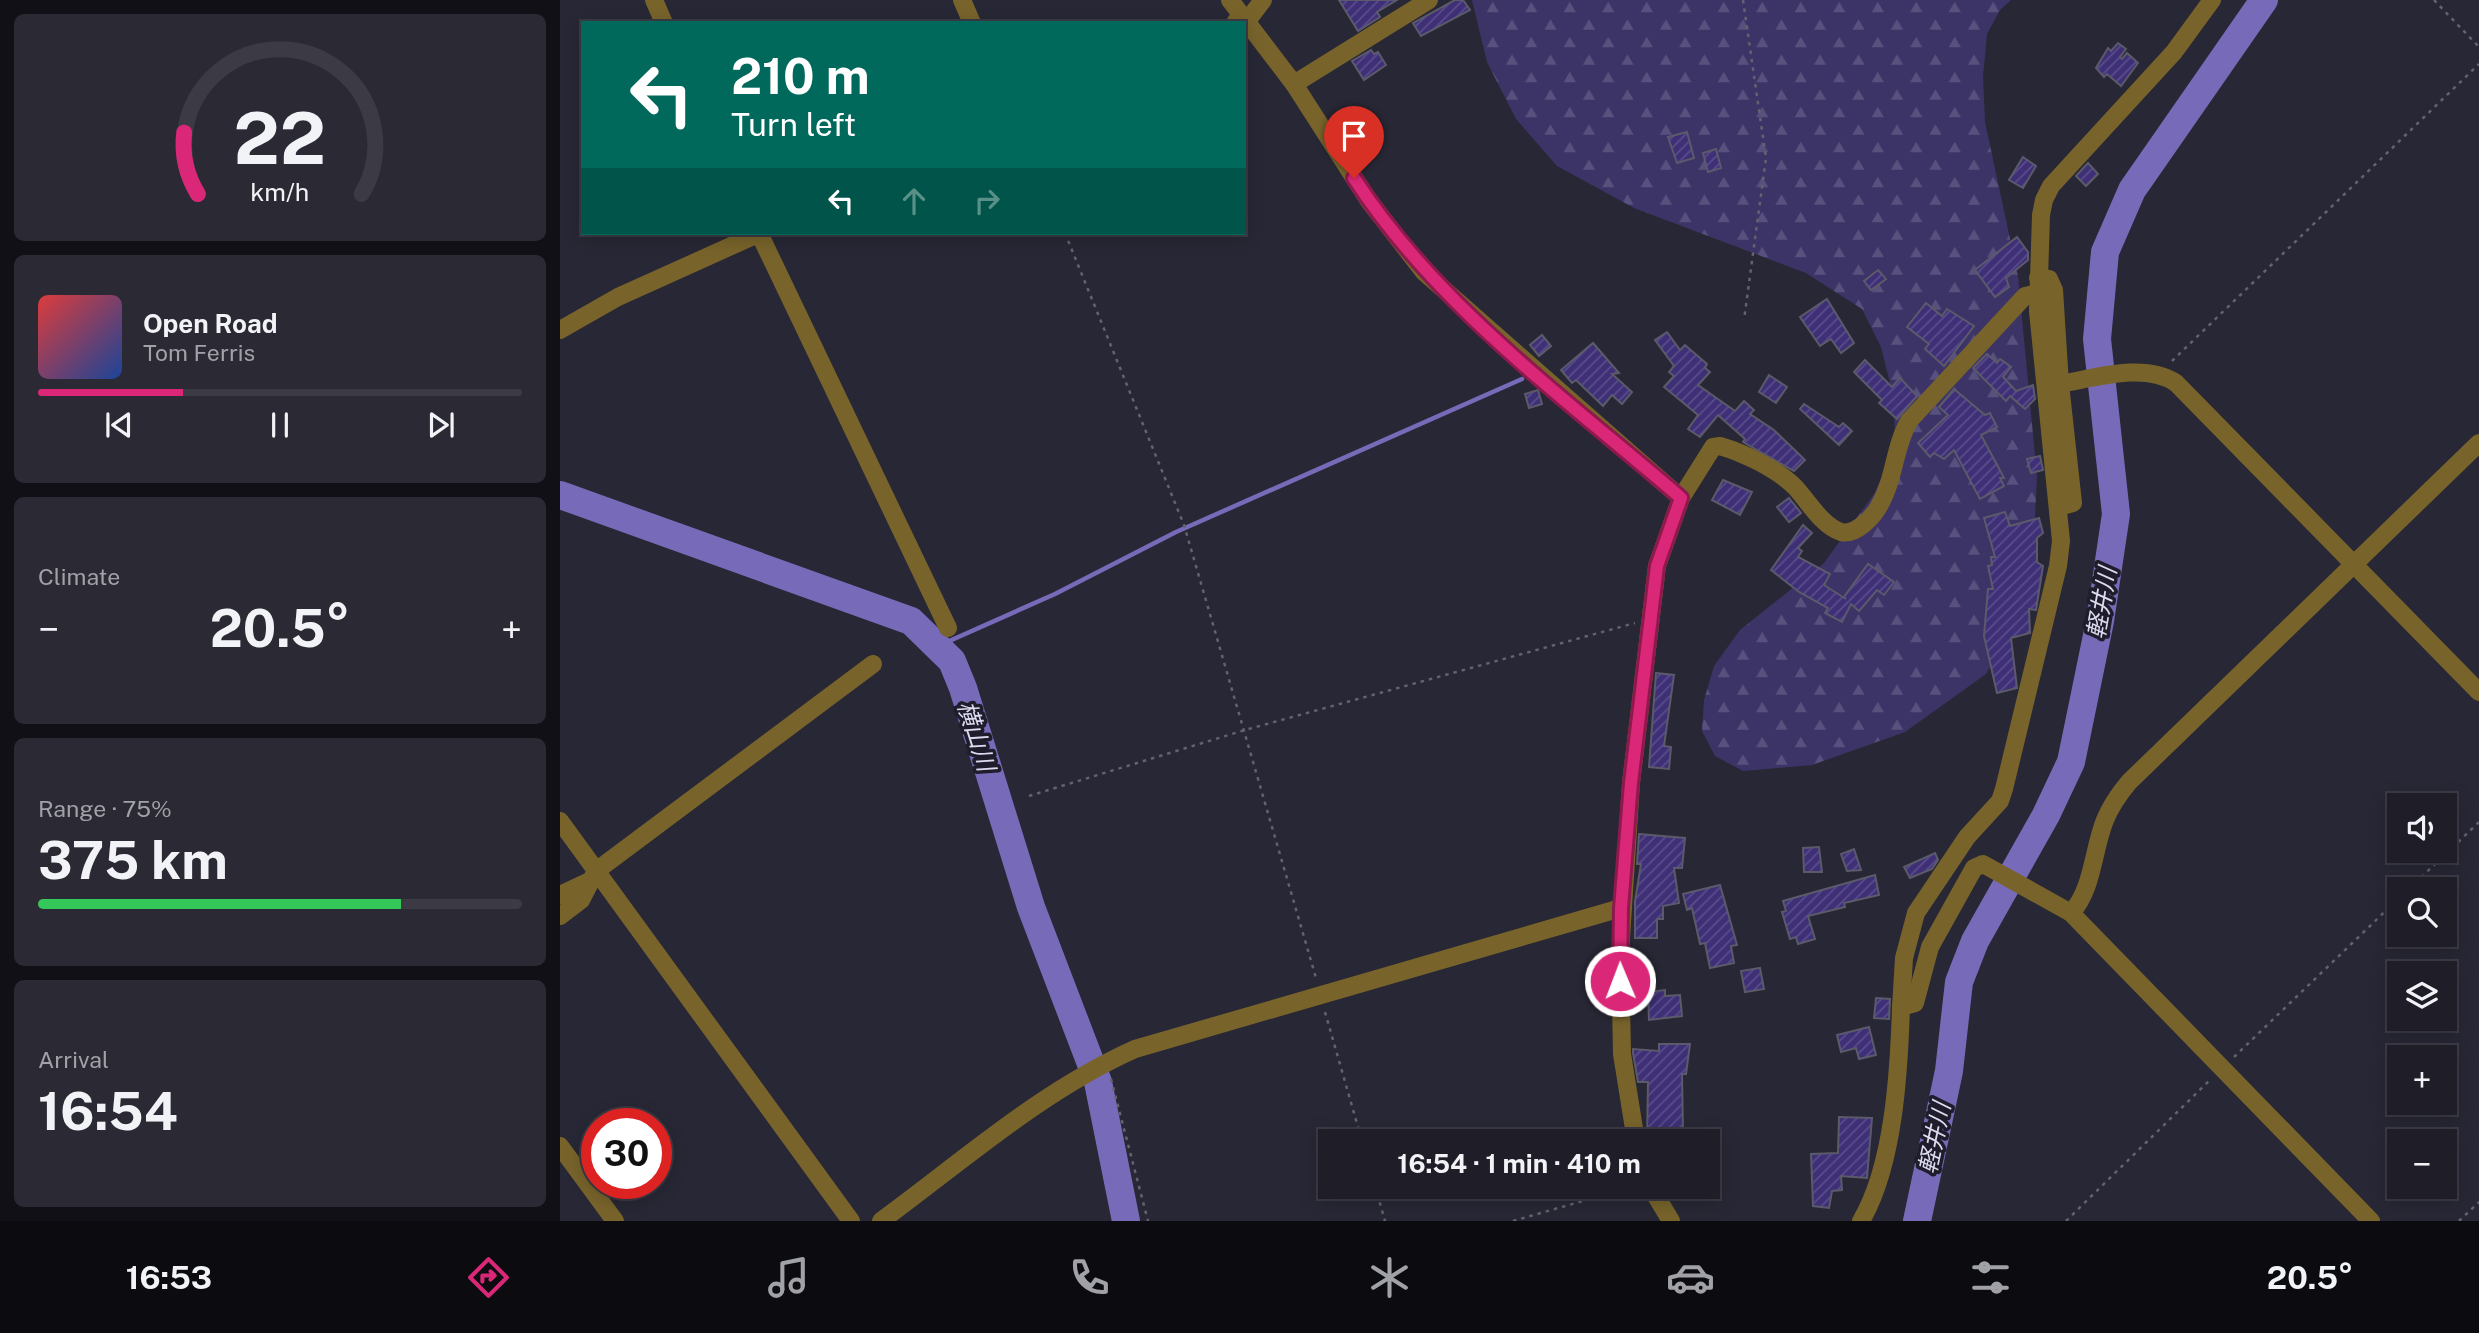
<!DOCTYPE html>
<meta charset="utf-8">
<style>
:root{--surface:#1e1d28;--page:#2b2a34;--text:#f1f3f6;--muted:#a1a2a8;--line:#3c3b45;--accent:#db2777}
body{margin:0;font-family:"Public Sans","Noto Sans JP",sans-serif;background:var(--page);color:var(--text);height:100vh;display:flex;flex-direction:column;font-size:26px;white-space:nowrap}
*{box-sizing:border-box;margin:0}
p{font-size:23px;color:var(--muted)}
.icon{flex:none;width:38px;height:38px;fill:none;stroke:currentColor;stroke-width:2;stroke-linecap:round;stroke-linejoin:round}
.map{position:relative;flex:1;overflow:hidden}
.drawer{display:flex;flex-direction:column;gap:14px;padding:14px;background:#101016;width:560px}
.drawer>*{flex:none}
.hud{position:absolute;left:21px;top:21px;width:665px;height:214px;border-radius:0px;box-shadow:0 4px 18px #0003,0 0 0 2px var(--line);background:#00695c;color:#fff;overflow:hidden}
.tools{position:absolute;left:1827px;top:793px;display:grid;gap:14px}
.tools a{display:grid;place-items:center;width:70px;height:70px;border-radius:0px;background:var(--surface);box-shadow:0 4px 18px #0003,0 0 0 2px var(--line);font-size:35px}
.speed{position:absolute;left:21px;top:1108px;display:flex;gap:14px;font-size:35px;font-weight:700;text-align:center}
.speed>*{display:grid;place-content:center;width:91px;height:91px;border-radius:50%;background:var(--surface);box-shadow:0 4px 18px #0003,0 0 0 2px var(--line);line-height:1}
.speed .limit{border:10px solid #d22;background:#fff;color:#111}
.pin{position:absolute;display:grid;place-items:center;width:60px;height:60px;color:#fff;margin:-72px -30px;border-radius:50% 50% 50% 0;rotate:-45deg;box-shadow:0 0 7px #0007}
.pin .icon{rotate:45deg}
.me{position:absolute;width:77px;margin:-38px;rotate:359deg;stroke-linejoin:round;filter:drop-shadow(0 0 5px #0008)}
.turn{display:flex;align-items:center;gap:24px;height:147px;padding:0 35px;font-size:32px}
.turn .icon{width:91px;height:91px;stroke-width:2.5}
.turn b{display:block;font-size:49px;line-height:60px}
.lanes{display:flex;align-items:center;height:66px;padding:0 35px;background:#0003;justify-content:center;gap:35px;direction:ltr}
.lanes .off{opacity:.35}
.big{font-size:52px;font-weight:700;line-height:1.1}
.drawer .tile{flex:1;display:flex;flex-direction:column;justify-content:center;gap:10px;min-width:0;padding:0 24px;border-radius:10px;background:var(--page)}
.drawer .dial{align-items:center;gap:0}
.dial svg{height:182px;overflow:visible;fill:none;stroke:var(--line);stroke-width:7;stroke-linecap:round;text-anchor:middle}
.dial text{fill:var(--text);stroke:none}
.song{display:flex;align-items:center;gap:21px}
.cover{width:84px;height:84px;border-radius:10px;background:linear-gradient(135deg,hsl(0 70% 55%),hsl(220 70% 35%))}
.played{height:7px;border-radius:4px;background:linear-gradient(90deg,var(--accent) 30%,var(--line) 30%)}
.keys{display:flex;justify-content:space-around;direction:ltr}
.heat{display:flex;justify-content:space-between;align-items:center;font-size:38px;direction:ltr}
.charge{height:10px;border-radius:5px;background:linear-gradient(90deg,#34c759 75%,var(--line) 0)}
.trip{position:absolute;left:758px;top:1129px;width:402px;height:70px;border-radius:0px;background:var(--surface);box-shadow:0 4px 18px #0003,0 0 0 2px var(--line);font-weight:700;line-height:70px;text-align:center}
.menu{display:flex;height:112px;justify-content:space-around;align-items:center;background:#0c0c10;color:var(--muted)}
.menu .icon{width:49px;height:49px}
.menu .on{color:var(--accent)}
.menu b{font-size:32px;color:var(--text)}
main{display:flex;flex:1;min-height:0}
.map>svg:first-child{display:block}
.forest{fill:url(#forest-firs)}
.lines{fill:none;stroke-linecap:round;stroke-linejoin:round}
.stream{stroke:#776bb9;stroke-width:4.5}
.river{stroke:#776bb9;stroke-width:28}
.building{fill:url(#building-hatch);stroke:#5b5a6a;stroke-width:2}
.path{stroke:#63636f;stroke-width:2.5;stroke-dasharray:3.5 5;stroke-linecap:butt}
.minor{stroke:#78642b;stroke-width:18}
.route-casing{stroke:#8e194d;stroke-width:18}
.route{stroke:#db2777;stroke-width:12}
.labels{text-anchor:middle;stroke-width:7;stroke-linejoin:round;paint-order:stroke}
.water-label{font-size:24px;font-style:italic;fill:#dbdaef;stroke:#1f1d2b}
</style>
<main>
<section class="drawer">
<div class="tile dial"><svg viewBox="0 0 100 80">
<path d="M14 69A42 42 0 1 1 86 69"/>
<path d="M14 69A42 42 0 0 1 8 42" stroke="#db2777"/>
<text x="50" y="56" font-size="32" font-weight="700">22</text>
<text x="50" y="72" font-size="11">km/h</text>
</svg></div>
<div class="tile">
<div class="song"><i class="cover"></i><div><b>Open Road</b><p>Tom Ferris</p></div></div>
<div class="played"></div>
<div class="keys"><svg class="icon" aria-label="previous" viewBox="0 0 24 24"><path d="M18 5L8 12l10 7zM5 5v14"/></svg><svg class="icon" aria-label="pause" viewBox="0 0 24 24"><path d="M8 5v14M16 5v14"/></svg><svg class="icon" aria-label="next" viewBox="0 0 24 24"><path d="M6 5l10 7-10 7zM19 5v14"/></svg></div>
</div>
<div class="tile"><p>Climate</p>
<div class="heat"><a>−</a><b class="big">20.5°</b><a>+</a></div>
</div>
<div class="tile"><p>Range · 75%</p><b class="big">375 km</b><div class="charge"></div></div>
<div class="tile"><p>Arrival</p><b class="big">16:54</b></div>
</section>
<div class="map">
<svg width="1919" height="1221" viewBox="0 0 1919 1221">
<defs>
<pattern id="forest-firs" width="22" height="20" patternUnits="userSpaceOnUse" patternTransform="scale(1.75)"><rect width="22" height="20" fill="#3c3367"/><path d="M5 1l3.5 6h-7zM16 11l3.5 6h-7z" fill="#58507d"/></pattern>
<pattern id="building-hatch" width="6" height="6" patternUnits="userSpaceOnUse" patternTransform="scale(1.75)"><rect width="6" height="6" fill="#3e2f77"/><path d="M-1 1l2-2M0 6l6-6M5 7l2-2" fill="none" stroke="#5a4d8a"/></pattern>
</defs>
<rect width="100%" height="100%" fill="#282735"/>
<path class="forest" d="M912 0H1451L1440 10 1427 34 1423 76 1425 122 1458 276 1477 477 1473 557 1459 615 1426 674 1345 732 1252 765 1183 771 1155 756 1142 731 1144 700 1154 666 1180 630 1264 563 1314 494 1328 463 1335 432 1333 395 1321 347 1302 309 1246 273 1074 208 997 166 956 119 927 62Z"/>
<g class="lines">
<path class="stream" d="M378 646 495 594 616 532 962 379"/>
<g class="river">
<path d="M0 495 351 621 392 661 403 688 471 907 538 1082 566 1221"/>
<path d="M1357 1221 1389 1071 1399 982 1415 941 1486 815 1511 762 1540 621 1556 514 1537 339 1545 252 1572 190 1704 0"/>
</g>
</g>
<g class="building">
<path d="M779 0H837L817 12 820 17 798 31Z"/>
<path d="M895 0H903L910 10 861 36 853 23Z"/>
<path d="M1558 43 1566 49 1560 57 1562 59 1567 53 1578 63 1561 86 1547 74 1544 77 1536 68 1548 48 1551 51Z"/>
<path d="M811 50 814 54 818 52 826 65 804 80 792 61Z"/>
<path d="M1127 132 1134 158 1117 163 1108 137Z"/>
<path d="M1156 149 1161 168 1148 172 1143 153Z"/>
<path d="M1463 157 1476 166 1463 188 1449 180Z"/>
<path d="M1528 163 1538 174 1526 186 1516 176Z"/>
<path d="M1457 237 1468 252V260L1446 278 1449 287 1435 297 1415 270Z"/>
<path d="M1318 270 1326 279 1311 290 1304 281Z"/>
<path d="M1267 299 1294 343 1281 353 1271 339 1260 346 1240 317Z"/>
<path d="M1366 303 1382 316 1387 309 1414 326 1384 366 1365 349 1369 344 1347 327Z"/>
<path d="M1107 332 1120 350 1125 345 1147 364 1145 368 1150 372 1138 385 1175 411 1184 401 1194 410 1190 414 1214 430 1245 460 1234 471 1183 442 1185 439 1158 415 1140 437 1128 429 1138 415 1104 387 1114 376 1109 372 1114 366 1095 340Z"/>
<path d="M982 335 991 346 979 356 970 345Z"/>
<path d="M1033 343 1059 373 1052 374 1072 392 1062 404 1052 395 1043 406 1016 380 1012 383 1001 370Z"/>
<path d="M1427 354 1437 363 1440 359 1451 367 1443 377 1456 391 1473 385 1475 399 1465 409 1450 396 1446 401 1413 368Z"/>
<path d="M1305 360 1332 387 1340 378 1357 396 1337 419 1319 403 1322 400 1294 372Z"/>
<path d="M1209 375 1227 387 1216 403 1199 392Z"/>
<path d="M1394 389 1425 415 1430 413 1437 427 1421 435 1444 478H1440L1444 486 1420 499 1394 450 1384 459 1374 453 1370 457 1358 443 1388 415 1379 407Z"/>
<path d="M978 390 982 404 969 408 965 394Z"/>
<path d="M1244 404 1279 427 1283 423 1292 431 1279 445 1240 409Z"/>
<path d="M1480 456 1483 470 1471 473 1467 459Z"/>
<path d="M1163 480 1192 492 1180 515 1152 500Z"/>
<path d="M1229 498 1241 513 1229 522 1217 507Z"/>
<path d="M1445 512 1450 526 1479 518 1483 533 1477 538V562L1483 566 1476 610 1469 609 1470 633 1451 638 1457 688 1437 693 1424 636 1428 589H1433L1428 566 1432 565 1431 557H1435L1424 518Z"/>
<path d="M1243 525 1252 533 1238 548 1242 551 1238 557 1270 574 1264 585 1286 599 1284 597 1308 564 1334 582 1324 595 1317 590 1299 611 1291 604 1282 622 1265 613 1268 608 1239 592 1211 570Z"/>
<path d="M1096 673 1114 675 1104 746 1111 747 1109 769 1089 767Z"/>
<path d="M1079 834 1125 838 1122 868H1114L1119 903 1103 906V919H1097V938H1075V901L1081 864H1077Z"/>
<path d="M1259 847 1262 872H1244L1243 848Z"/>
<path d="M1294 849 1301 870 1287 871 1281 854Z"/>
<path d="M1375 853 1378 860 1372 869 1350 878 1344 867Z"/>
<path d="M1315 875 1319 895 1284 903 1285 907 1248 916 1255 939 1238 944 1236 937 1230 939 1222 912 1226 911 1223 901Z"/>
<path d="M1160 885 1177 945 1171 946 1174 963 1150 968 1145 943 1140 944 1132 908 1127 910 1123 894Z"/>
<path d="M1084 959 1085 974 1072 975V960Z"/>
<path d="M1200 968 1204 989 1185 992 1181 971Z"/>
<path d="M1105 990V996L1120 995 1122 1016 1089 1020 1088 992Z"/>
<path d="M1316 998 1330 999 1329 1019 1314 1018Z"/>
<path d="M1309 1027 1316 1055 1299 1059 1296 1048 1281 1052 1277 1035Z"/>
<path d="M1099 1044H1130L1126 1074H1122L1123 1131H1109V1141L1087 1140 1088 1082H1078L1073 1053V1049L1099 1051Z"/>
<path d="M1279 1117 1312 1118 1307 1178 1281 1176 1282 1190 1272 1191 1269 1208 1253 1206 1251 1154 1278 1153Z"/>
</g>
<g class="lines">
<g class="path">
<path d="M1183 0 1206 158 1184 320"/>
<path d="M1874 0 1919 47"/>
<path d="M505 233 624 525 756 978"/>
<path d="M1612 361 1919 64"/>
<path d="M469 796 685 730 1075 623"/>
<path d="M1849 889 1919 822"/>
<path d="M765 1012 802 1141"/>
<path d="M1674 1057 1839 898"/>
<path d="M551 1079 588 1221"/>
<path d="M815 1186 825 1221"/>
<path d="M953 1221 1075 1186"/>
<path d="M1506 1221 1651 1079"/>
<path d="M1899 1221 1919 1202"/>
</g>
<g class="minor">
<path d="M94 0 104 23"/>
<path d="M402 0 412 23"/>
<path d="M670 0 734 84 809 201 864 272 1121 498"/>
<path d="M676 21H687L703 0"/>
<path d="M734 84 869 0"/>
<path d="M199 233 388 628"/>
<path d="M1478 278 1489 279 1494 290 1500 384C1535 378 1585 362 1616 383L1919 692"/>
<path d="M0 330 58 297 200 233"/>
<path d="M1498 507 1513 503 1500 384"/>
<path d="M0 821 291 1221"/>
<path d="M0 895 30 881"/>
<path d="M1511 913C1533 890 1533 849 1545 820 1551 805 1559 794 1569 782L1919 443"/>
<path d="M0 916 21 900 36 871 313 664"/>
<path d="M1341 1007 1344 958 1356 913 1407 837 1440 801 1444 789 1498 566 1501 541 1478 311 1481 215 1484 200 1491 186 1614 52 1652 0"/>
<path d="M1076 1141 1062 1054 1060 953 1071 783 1097 566 1121 498 1153 447 1160 446C1184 453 1217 469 1235 487 1248 501 1262 526 1281 532 1295 536 1313 517 1319 506 1335 479 1334 447 1349 421L1465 296 1478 293"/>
<path d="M0 1146 55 1221"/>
<path d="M1090 1186 1111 1221"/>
<path d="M321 1221C403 1161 481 1091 575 1049L1061 908"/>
<path d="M1301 1221C1334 1165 1339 1071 1341 1007L1355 1003 1370 947 1414 868 1423 864 1511 913 1811 1221"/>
</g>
</g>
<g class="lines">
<g class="route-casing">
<path id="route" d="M794 178C877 306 1006 399 1121 498L1097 566 1071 783 1061 908 1060 981"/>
</g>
<use href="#route" class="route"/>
</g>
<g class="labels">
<g class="water-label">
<text transform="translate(1542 603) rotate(-80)" y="8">軽井川</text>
<text transform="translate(416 736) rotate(72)" y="8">横山川</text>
<text transform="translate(1375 1138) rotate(-78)" y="8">軽井川</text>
</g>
</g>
</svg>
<div class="tools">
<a><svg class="icon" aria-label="sound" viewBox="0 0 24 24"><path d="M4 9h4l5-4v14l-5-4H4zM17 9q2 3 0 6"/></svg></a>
<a><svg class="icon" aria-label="search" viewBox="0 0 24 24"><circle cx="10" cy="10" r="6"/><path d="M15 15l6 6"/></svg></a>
<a><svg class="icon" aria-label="layers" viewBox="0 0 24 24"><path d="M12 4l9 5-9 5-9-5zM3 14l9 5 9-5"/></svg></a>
<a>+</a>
<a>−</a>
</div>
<div class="speed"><div class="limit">30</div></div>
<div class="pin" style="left:794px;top:178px;background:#d93025"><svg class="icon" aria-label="arrive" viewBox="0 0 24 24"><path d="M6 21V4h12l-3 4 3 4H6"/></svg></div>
<svg class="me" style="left:1060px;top:981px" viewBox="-20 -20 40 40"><circle r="17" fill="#db2777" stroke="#fff" stroke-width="3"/><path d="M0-11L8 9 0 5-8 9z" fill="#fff"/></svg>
<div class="trip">16:54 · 1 min · 410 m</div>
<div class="hud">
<div class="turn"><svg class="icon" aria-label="left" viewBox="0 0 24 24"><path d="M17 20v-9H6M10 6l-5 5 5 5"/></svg><div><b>210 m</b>Turn left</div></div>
<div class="lanes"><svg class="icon" aria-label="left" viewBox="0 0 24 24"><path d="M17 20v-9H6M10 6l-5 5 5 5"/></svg><svg class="icon off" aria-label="ahead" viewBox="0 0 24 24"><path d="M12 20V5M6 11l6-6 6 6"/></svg><svg class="icon off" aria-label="right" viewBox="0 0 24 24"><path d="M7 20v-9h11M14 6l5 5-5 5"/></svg></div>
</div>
</div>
</main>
<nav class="menu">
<b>16:53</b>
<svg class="icon on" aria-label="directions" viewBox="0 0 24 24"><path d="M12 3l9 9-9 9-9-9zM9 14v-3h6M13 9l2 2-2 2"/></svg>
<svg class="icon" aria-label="music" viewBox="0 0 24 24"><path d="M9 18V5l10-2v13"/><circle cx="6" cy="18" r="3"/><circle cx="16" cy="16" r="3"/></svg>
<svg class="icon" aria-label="phone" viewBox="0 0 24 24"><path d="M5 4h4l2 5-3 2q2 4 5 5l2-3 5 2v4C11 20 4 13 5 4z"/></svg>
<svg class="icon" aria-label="climate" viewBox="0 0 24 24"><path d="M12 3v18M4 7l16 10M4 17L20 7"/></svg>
<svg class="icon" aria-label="car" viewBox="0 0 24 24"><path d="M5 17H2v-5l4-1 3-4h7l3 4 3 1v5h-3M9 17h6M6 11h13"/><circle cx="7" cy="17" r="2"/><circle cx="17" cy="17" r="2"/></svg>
<svg class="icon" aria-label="filters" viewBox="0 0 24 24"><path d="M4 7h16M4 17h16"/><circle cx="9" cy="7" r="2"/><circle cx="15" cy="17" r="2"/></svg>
<b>20.5°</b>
</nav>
